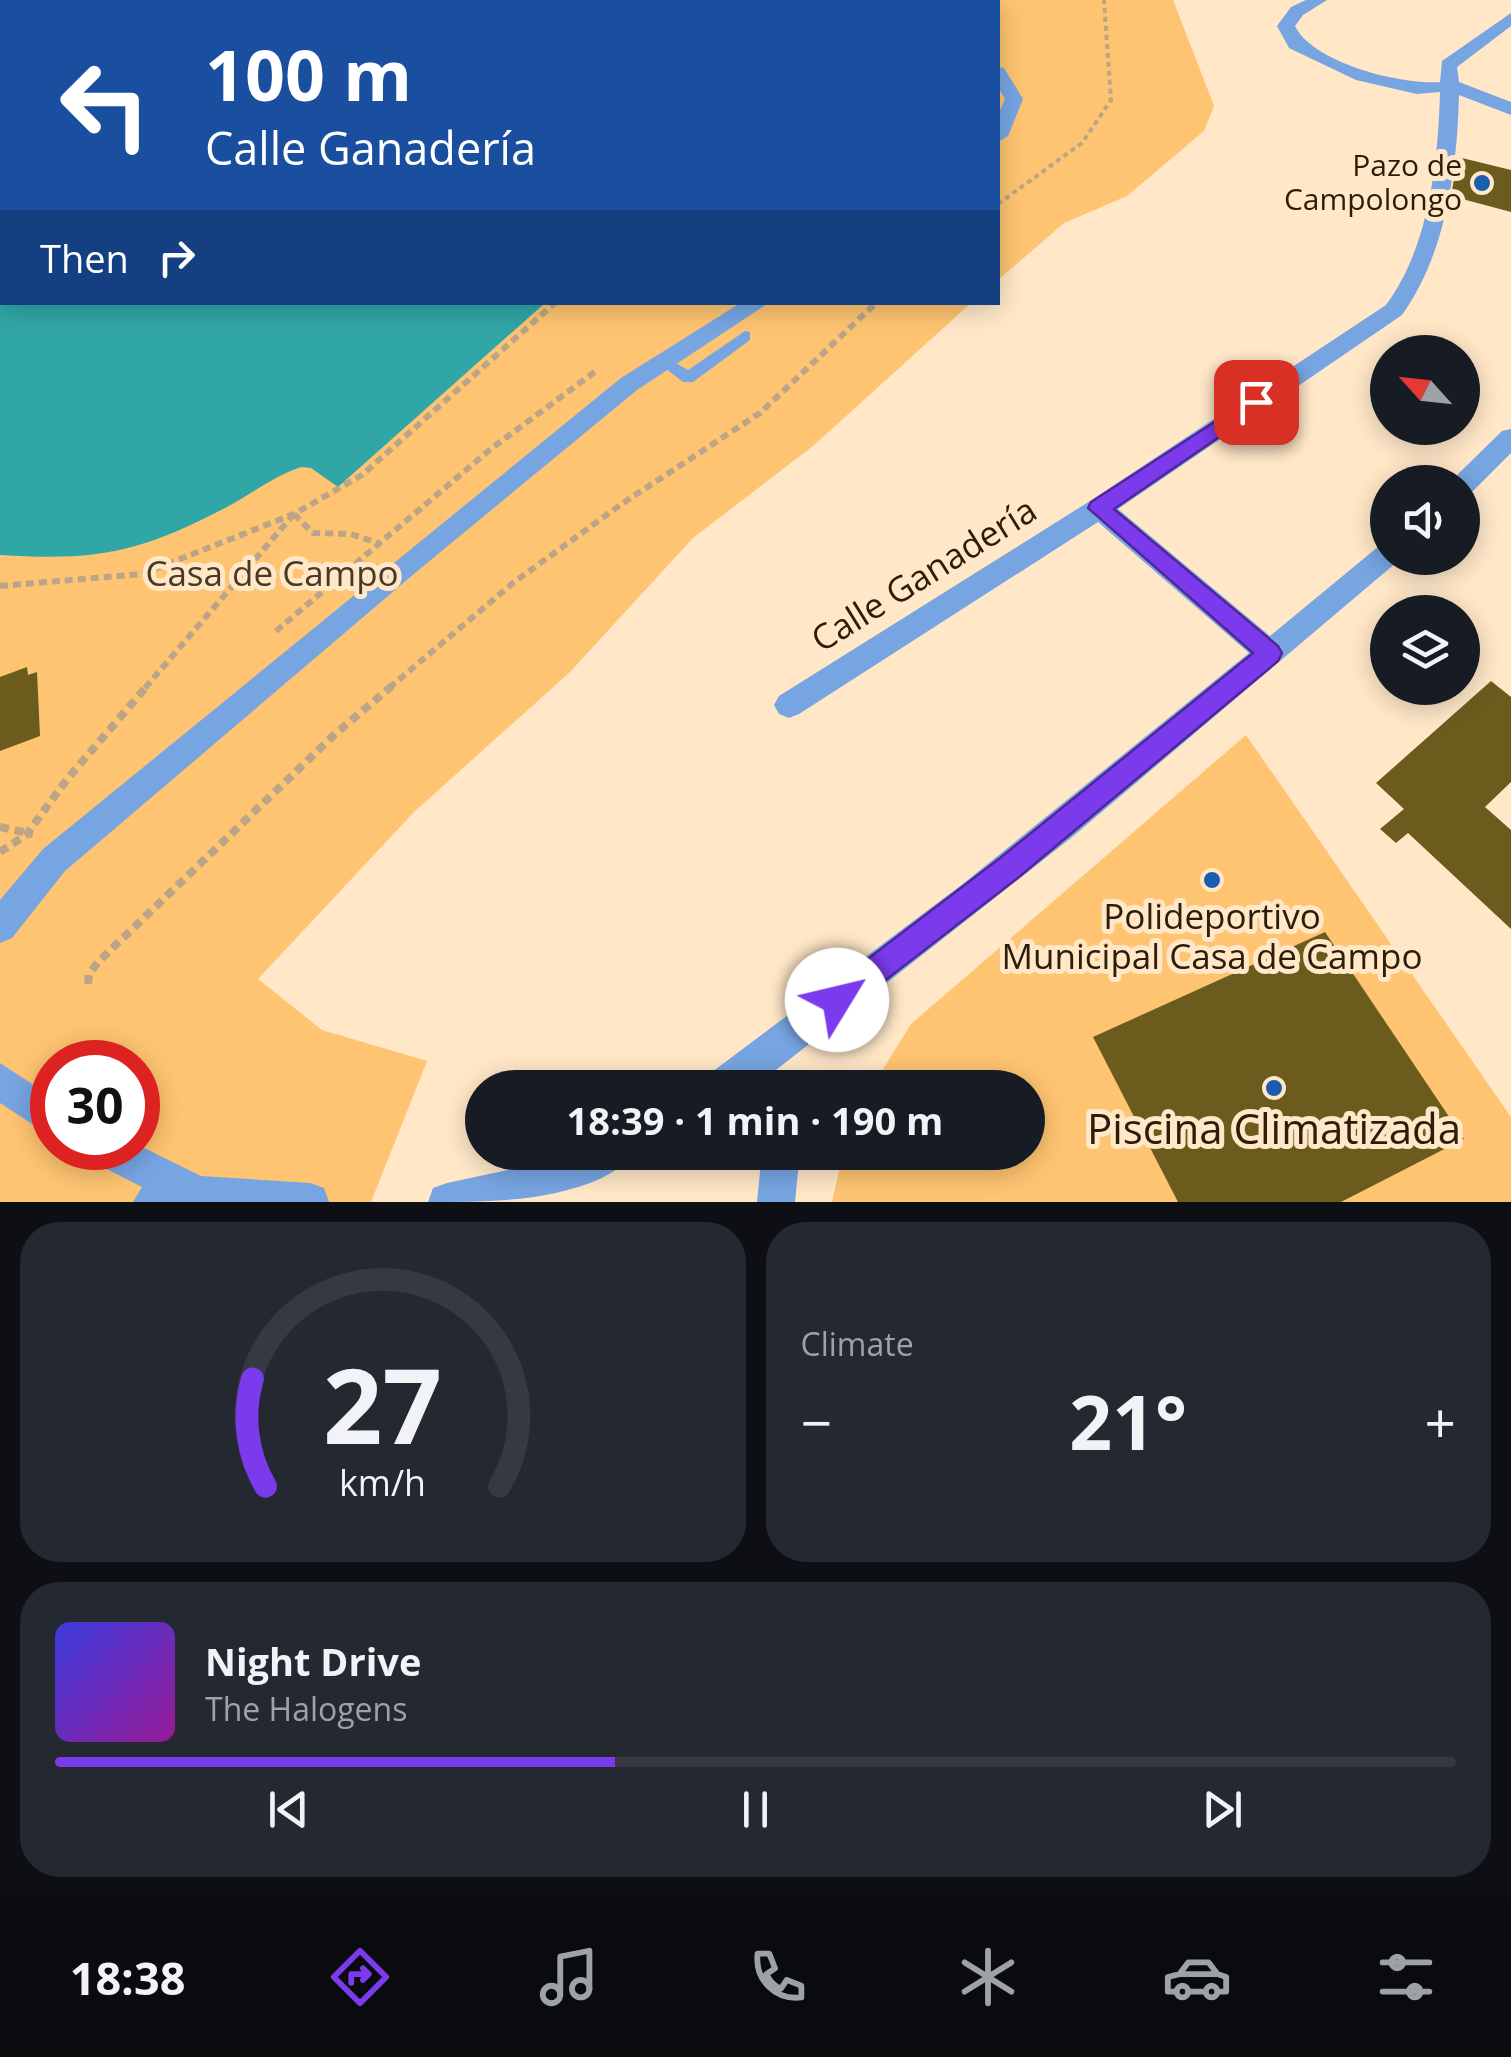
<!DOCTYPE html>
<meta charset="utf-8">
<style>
:root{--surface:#171b24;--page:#242831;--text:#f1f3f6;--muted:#9ea1a6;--line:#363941;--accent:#7c3aed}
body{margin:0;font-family:"Open Sans",sans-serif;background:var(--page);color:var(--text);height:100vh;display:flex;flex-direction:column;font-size:38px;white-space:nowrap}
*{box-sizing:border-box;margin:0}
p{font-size:32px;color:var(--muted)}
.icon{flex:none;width:55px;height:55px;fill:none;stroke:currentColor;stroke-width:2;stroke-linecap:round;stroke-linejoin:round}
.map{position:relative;height:1202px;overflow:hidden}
.panel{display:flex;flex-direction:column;gap:20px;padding:20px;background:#0d0f14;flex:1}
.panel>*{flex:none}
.guide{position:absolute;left:0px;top:0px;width:1000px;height:305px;box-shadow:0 5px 25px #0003;background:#1a4fa0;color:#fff;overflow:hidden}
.needle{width:65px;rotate:297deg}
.buttons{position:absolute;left:1370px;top:335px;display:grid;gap:20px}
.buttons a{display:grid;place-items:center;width:110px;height:110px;border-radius:50%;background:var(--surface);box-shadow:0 5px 25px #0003;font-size:50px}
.speed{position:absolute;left:30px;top:1040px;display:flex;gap:20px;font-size:50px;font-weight:700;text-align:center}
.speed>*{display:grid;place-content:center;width:130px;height:130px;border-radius:50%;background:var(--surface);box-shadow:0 5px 25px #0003;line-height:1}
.speed .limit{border:15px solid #d22;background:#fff;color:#111}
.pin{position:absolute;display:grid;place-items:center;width:85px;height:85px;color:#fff;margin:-42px;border-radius:20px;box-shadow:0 5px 15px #0006}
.me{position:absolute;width:110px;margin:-55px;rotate:54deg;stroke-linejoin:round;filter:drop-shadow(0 0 8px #0008)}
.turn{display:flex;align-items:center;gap:35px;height:210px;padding:0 40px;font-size:45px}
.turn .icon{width:130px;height:130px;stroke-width:2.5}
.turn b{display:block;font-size:70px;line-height:85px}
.then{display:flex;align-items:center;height:95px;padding:0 40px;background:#0003;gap:20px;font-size:38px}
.big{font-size:75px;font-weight:700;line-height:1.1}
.panel .widget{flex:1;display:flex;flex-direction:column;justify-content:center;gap:15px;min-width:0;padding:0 35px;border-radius:40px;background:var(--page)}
.panel .dial{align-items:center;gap:0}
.dial svg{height:260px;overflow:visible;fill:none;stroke:var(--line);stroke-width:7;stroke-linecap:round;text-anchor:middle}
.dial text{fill:var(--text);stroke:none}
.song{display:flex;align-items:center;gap:30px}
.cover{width:120px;height:120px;border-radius:15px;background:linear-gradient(135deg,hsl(240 70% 55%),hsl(300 70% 35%))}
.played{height:10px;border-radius:5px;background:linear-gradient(90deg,var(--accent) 40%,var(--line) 40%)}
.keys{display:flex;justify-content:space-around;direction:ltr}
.heat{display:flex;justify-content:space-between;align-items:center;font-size:55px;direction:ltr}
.panel .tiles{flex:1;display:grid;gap:20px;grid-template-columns:1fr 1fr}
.widget:last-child{grid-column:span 2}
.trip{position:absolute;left:465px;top:1070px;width:580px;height:100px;border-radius:50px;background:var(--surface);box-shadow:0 5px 25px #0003;font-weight:700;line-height:100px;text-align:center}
.tab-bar{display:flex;height:160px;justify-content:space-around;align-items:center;background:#090b0e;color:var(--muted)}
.tab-bar .icon{width:70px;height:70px}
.tab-bar .active{color:var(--accent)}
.tab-bar b{font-size:45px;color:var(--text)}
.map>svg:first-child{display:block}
.green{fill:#fec471;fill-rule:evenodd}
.water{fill:#30a6a6}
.building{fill:#6b5c1e}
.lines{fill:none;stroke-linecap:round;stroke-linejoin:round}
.path-far2{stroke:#baa588;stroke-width:4;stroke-dasharray:5 4;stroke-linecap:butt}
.path-far1{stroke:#baa588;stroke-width:6;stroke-dasharray:8 5;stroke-linecap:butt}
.path{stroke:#baa588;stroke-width:8;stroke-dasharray:9 6;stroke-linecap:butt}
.service{fill:#77a5e2;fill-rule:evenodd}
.minor{fill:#77a5e2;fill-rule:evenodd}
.route{fill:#7c3aed;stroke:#51269a;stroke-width:2.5}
.poi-dot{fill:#1a5faf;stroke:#ffe7c7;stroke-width:4}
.labels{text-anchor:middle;stroke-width:10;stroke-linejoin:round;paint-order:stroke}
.far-poi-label{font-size:30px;fill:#2b1d07;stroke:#ffe7c7;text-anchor:end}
.park-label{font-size:35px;fill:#483924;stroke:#ffe7c7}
.street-label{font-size:35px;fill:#2b1d07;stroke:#ffe7c7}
.poi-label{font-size:35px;fill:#2b1d07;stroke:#ffe7c7}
.near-poi-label{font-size:42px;fill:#2b1d07;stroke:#ffe7c7}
</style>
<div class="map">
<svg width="1511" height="1202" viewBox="0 0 1511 1202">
<rect width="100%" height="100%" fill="#ffe7c7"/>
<g class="green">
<path d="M0 0H1173L1214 106 1204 131 1127 196 1064 223 998 280V2H2V302L971 303 813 446 693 538 570 672 414 812 258 979 322 1030 427 1061 371 1202H0ZM52 1062H138V1148H52Z"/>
<path d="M1246 735 1511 1117V1202H832L843 1153 1028 1152V1088L872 1087 911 1024Z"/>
</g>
<path class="water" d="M0 0H647L654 2H2V302L545 303 338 487 311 468 301 467C274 476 250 495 225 508 139 553 97 561 0 555Z"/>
<g class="building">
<path d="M1458 157 1511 170V212L1451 196Z"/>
<path d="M27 667 28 675 37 672 40 736 0 751V677Z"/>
<path d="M1491 681 1511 697V782L1485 807 1511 830V929L1408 833 1396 843 1380 829 1404 809 1376 783Z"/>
<path d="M1325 932 1464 1139 1341 1202H1178L1093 1037Z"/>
</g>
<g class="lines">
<g class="path-far2">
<path d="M845 0 851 2"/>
<path d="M998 204 1082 143 1111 100 1104 0"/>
</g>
<g class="path-far1">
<path d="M294 514 313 533 351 534 378 543"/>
<path d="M0 586 142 574 294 514 362 475 556 302"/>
<path d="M276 631 492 448 596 371"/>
<path d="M145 688 293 515"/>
<path d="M389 688 513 583 623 503 760 413 877 302"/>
</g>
<g class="path">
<path d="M0 827 33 834"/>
<path d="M0 852 26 835 68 778 147 686"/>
<path d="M88 984 89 974 99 961 334 735 392 686"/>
</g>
<path class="service" d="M745 331 750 332V340L693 382H683L656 361 663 356 688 370Z"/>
<g class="minor">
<path d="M734 0H753L754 2H735Z"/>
<path d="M1306 0H1327L1303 15 1295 26C1313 63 1401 85 1440 82L1442 61 1511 13V26L1457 67 1459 82 1511 102V115L1459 95C1457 171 1446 253 1402 315L1118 509 1270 636 1379 546 1388 543V558H1400L1397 562 1071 838 776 1070 784 1088H703L708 1075 964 883 1249 653 1098 522 799 714 789 718 779 714 774 705 779 696 1090 501 1386 305C1429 247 1438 163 1440 92L1417 94 1356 80 1289 48 1277 26 1291 7Z"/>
<path d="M998 67 1004 68 1023 99 1008 136 998 142V115L1005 99 998 87Z"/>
<path d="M742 302H770L637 390 415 573 65 871 12 938 0 943V900L43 849 621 378Z"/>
<path d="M1511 429V453L1471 493 1462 496V482H1451L1453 479 1502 431Z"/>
<path d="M0 1063 52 1097V1137L0 1103Z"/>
<path d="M138 1145 201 1176 310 1183 324 1188 329 1202H133L142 1187 91 1161 85 1148Z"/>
<path d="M573 1152H629C624 1167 616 1170 602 1178 547 1202 489 1202 428 1202L433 1188 447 1183 563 1158Z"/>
<path d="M762 1152H800L795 1202H757Z"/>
</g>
</g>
<path class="route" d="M1256 395 1266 402 1263 407 1114 509 1278 646 1282 653 1278 661 1019 877 847 1010 837 1015 827 1010 823 1000 827 990 1000 858 1253 653 1088 508 1091 502Z"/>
<g class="poi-dot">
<circle cx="1482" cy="183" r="10"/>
<circle cx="1212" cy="880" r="10"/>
<circle cx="1274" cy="1088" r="10"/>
</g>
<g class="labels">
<g class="far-poi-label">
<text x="1462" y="176">Pazo de<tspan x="1462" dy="34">Campolongo</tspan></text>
</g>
<g class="park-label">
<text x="272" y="586">Casa de Campo</text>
</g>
<g class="street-label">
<text transform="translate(924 575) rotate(-32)" y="12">Calle Ganadería</text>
</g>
<g class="poi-label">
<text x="1212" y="929">Polideportivo<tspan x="1212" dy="40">Municipal Casa de Campo</tspan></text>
</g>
<g class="near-poi-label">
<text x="1274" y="1144">Piscina Climatizada</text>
</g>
</g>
</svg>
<div class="buttons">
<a><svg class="needle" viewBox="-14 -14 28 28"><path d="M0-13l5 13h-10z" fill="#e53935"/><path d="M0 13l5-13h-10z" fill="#9ea1a6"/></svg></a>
<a><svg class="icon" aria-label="sound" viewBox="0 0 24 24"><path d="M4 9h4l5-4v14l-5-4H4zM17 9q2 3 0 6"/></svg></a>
<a><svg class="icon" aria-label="layers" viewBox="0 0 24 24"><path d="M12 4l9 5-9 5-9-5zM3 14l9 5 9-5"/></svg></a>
</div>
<div class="speed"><div class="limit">30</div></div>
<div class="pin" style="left:1256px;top:402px;background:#d93025"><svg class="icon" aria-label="arrive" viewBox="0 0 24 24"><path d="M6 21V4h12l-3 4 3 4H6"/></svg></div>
<svg class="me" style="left:837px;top:1000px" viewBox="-20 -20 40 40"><circle r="19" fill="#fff"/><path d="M0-13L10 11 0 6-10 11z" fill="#7c3aed"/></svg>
<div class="trip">18:39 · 1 min · 190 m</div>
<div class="guide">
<div class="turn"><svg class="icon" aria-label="left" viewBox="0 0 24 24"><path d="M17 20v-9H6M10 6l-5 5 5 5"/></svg><div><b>100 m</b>Calle Ganadería</div></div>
<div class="then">Then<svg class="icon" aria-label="right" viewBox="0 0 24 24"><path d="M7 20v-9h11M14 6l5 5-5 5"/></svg></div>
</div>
</div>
<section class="panel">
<div class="tiles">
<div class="widget dial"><svg viewBox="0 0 100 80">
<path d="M14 69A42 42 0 1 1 86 69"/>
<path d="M14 69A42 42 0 0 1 10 36" stroke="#7c3aed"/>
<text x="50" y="56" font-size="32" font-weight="700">27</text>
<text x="50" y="72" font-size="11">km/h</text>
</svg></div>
<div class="widget"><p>Climate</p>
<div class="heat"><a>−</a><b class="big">21°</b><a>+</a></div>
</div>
<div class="widget">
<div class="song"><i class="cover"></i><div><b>Night Drive</b><p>The Halogens</p></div></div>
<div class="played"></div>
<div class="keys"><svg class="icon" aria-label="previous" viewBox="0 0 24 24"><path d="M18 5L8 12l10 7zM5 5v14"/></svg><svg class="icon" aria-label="pause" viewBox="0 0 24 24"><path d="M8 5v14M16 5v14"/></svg><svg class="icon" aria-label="next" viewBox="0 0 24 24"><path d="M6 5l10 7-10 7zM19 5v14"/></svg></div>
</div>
</div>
</section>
<nav class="tab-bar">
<b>18:38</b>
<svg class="icon active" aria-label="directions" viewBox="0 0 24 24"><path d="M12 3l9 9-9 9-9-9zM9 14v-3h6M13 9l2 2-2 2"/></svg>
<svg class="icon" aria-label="music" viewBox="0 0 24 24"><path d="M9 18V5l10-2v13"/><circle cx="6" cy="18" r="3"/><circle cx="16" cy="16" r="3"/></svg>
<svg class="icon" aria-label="phone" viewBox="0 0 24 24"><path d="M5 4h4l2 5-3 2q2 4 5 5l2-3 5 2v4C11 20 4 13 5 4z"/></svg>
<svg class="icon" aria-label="climate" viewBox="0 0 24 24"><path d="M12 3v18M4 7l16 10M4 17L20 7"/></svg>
<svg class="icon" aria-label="car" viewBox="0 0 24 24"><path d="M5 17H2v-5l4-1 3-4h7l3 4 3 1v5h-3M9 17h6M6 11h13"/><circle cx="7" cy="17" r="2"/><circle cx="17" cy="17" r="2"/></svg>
<svg class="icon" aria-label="filters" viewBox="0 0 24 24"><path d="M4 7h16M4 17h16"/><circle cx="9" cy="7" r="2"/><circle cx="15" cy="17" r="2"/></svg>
</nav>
